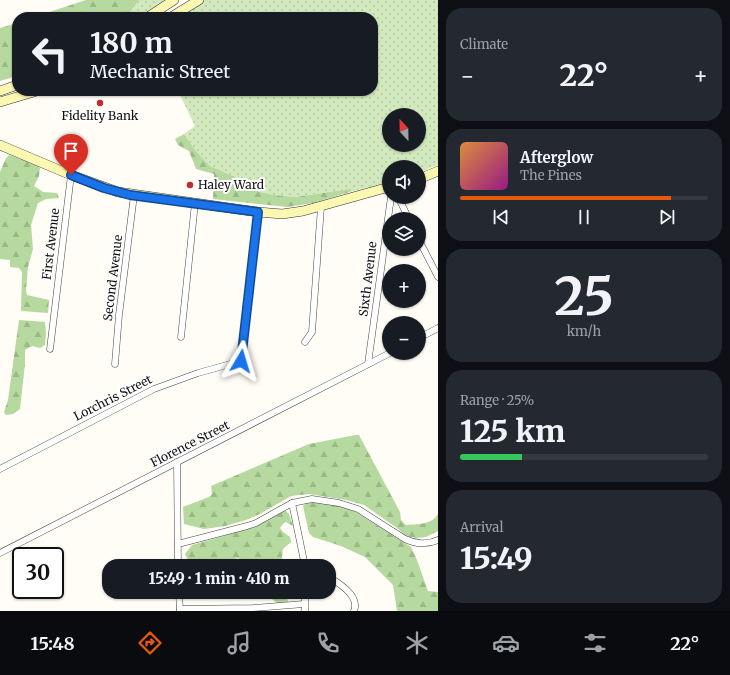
<!DOCTYPE html>
<meta charset="utf-8">
<style>
:root{--surface:#171b24;--page:#242831;--text:#f1f3f6;--muted:#9ea1a6;--line:#363941;--accent:#ea580c}
body{margin:0;font-family:Merriweather,serif;background:var(--page);color:var(--text);height:100vh;display:flex;flex-direction:column;font-size:15px;white-space:nowrap}
*{box-sizing:border-box;margin:0}
p{font-size:13px;color:var(--muted)}
.icon{flex:none;width:22px;height:22px;fill:none;stroke:currentColor;stroke-width:2;stroke-linecap:round;stroke-linejoin:round}
.map{position:relative;flex:1;overflow:hidden}
.sheet{display:flex;flex-direction:column;gap:8px;padding:8px;background:#0d0f14;width:292px}
.sheet>*{flex:none}
.guide{position:absolute;left:12px;top:12px;width:366px;height:84px;border-radius:16px;box-shadow:0 1px 3px #0004;background:#171b24;color:var(--text);overflow:hidden}
.needle{width:26px;rotate:338deg}
.controls{position:absolute;left:382px;top:108px;display:grid;gap:8px}
.controls a{display:grid;place-items:center;width:44px;height:44px;border-radius:50%;background:var(--surface);box-shadow:0 1px 3px #0004;font-size:20px}
.speed{position:absolute;left:12px;top:547px;display:flex;gap:8px;font-size:20px;font-weight:700;text-align:center}
.speed>*{display:grid;place-content:center;width:52px;height:52px;border-radius:50%;background:var(--surface);box-shadow:0 1px 3px #0004;line-height:1}
.speed .limit{border:2px solid #111;border-radius:6px;background:#fff;color:#111}
.pin{position:absolute;display:grid;place-items:center;width:34px;height:34px;color:#fff;margin:-41px -17px;border-radius:50% 50% 50% 0;rotate:-45deg;box-shadow:0 0 4px #0007}
.pin .icon{rotate:45deg}
.me{position:absolute;width:44px;margin:-22px;rotate:7deg;stroke-linejoin:round;filter:drop-shadow(0 0 3px #0008)}
.turn{display:flex;align-items:center;gap:14px;height:84px;padding:0 12px;font-size:18px}
.turn .icon{width:52px;height:52px;stroke-width:2.5}
.turn b{display:block;font-size:28px;line-height:34px}
.big{font-size:30px;font-weight:800;line-height:1.1}
.sheet .tile{flex:1;display:flex;flex-direction:column;justify-content:center;gap:6px;min-width:0;padding:0 14px;border-radius:16px;background:var(--page)}
.sheet .dial{align-items:center;gap:0}
.dial b{font-size:52px;line-height:1}
.song{display:flex;align-items:center;gap:12px}
.cover{width:48px;height:48px;border-radius:6px;background:linear-gradient(135deg,hsl(30 70% 55%),hsl(310 70% 35%))}
.played{height:4px;border-radius:2px;background:linear-gradient(90deg,var(--accent) 85%,var(--line) 85%)}
.keys{display:flex;justify-content:space-around;direction:ltr}
.heat{display:flex;justify-content:space-between;align-items:center;font-size:22px;direction:ltr}
.charge{height:6px;border-radius:3px;background:linear-gradient(90deg,#34c759 25%,var(--line) 0)}
.trip{position:absolute;left:102px;top:559px;width:234px;height:40px;border-radius:16px;background:var(--surface);box-shadow:0 1px 3px #0004;font-weight:800;line-height:40px;text-align:center}
.dock{display:flex;height:64px;justify-content:space-around;align-items:center;background:#090b0e;color:var(--muted)}
.dock .icon{width:28px;height:28px}
.dock .on{color:var(--accent)}
.dock b{font-size:18px;color:var(--text)}
main{display:flex;flex:1;min-height:0}
.map>svg:first-child{display:block}
.green{fill:url(#green-dots);fill-rule:evenodd}
.forest{fill:url(#forest-firs)}
.lines{fill:none;stroke-linecap:round;stroke-linejoin:round}
.minor-casing{stroke:#444;stroke-width:7}
.secondary-casing{stroke:#333;stroke-width:10}
.minor{stroke:#fff;stroke-width:6}
.secondary{stroke:#fcf8b2;stroke-width:9}
.route-casing{stroke:#114b97;stroke-width:10}
.route{stroke:#1a73e8;stroke-width:7}
.poi-dot{fill:#bd2e2c;stroke:#fff;stroke-width:1.5}
.labels{text-anchor:middle;stroke-width:4;stroke-linejoin:round;paint-order:stroke}
.poi-label{font-size:12px;fill:#111;stroke:#fff}
.street-label{font-size:12px;fill:#111;stroke:#fff}
</style>
<main>
<div class="map">
<svg width="438" height="611" viewBox="0 0 438 611">
<defs>
<pattern id="green-dots" width="8" height="8" patternUnits="userSpaceOnUse"><rect width="8" height="8" fill="#d2e9be"/><path d="M2 2h.1M6 6h.1" fill="none" stroke="#b3c7a2" stroke-width="1.8" stroke-linecap="round"/></pattern>
<pattern id="forest-firs" width="22" height="20" patternUnits="userSpaceOnUse"><rect width="22" height="20" fill="#b5d99e"/><path d="M5 1l3.5 6h-7zM16 11l3.5 6h-7z" fill="#9bb987"/></pattern>
</defs>
<rect width="100%" height="100%" fill="#fffdf5"/>
<g class="green">
<path d="M141 0H166L139 17H127L137 2Z"/>
<path d="M201 0H438V165L419 172V167H389V182L350 192 347 189 296 197 274 195 252 190 233 176 210 166 196 151 184 134 195 126 178 91H373V17H174ZM389 115H419V145H389Z"/>
</g>
<g class="forest">
<path d="M86 0H141L137 2 127 17H34Z"/>
<path d="M17 23V76L0 81V28Z"/>
<path d="M184 134 196 151 210 166 233 176 252 190 274 195 296 197 348 189 350 192 313 203 287 207 213 199 214 174 196 169 189 151 178 145 175 139Z"/>
<path d="M9 155 37 165 40 168 39 176 34 186 43 192 57 193 59 198 46 199 38 203 31 225 33 249 28 267 26 290 27 295 49 300 48 313 21 311 22 272 19 268 10 267V260L0 259V172L6 158Z"/>
<path d="M19 320 45 322 46 333 45 345 40 348 32 346 25 350V364L20 409 13 414 6 415 4 412 8 400Z"/>
<path d="M356 435H359L400 512 401 520 406 525C417 524 432 525 438 514V531L426 537 416 538 406 536 397 528 364 505 346 500 309 494 291 496 260 514 246 520 225 526 204 529 184 524 183 507 209 497 212 494 211 486 309 444Z"/>
<path d="M312 502 341 506 354 511 411 547 417 560 428 591 438 592V611H397L393 585 365 557 341 546 313 537 309 533 303 506 306 503Z"/>
<path d="M284 509 289 514 293 526 286 522 283 524 280 528 283 532 290 537 291 542 283 549 281 566H262L246 564 238 558 222 563 217 566H191L185 554 192 545 251 528Z"/>
<path d="M269 592H286L288 602 277 603 268 596Z"/>
</g>
<g class="lines">
<g class="minor-casing">
<g id="minor">
<path d="M398 197 409 219"/>
<path d="M419 240 438 277"/>
<path d="M181 337 195 203"/>
<path d="M419 338 438 328"/>
<path d="M305 342 312 332 321 207"/>
<path d="M50 349 71 175"/>
<path d="M115 364 119 315 134 195"/>
<path d="M368 364 391 197"/>
<path d="M177 462 178 566"/>
<path d="M0 469 154 389 198 373 241 361 258 212"/>
<path d="M292 503 305 566"/>
<path d="M178 544 247 526 256 523 292 503 312 499 339 503 358 509 405 539C415 544 428 545 438 540"/>
<path d="M0 553 390 353"/>
<path d="M329 577C340 584 360 596 354 611"/>
<path d="M179 592 180 611"/>
<path d="M180 609 253 608 304 604"/>
<path d="M305 611V592"/>
</g>
</g>
<g class="secondary-casing">
<g id="secondary">
<path d="M148 17 174 0"/>
<path d="M171 17 199 0"/>
<path d="M0 91 17 85"/>
<path d="M0 102 37 91"/>
<path d="M0 145 71 175 118 192 258 212 282 214 303 211 389 187"/>
<path d="M419 179 438 171"/>
</g>
</g>
<use href="#minor" class="minor"/>
<use href="#secondary" class="secondary"/>
</g>
<g class="lines">
<g class="route-casing">
<path id="route" d="M71 175 104 188 130 195 258 212 241 361"/>
</g>
<use href="#route" class="route"/>
</g>
<g class="poi-dot">
<circle cx="100" cy="103" r="4"/>
<circle cx="190" cy="185" r="4"/>
</g>
<g class="labels">
<g class="poi-label">
<text x="100" y="120">Fidelity Bank</text>
<text x="198" y="189" text-anchor="start">Haley Ward</text>
</g>
<g class="street-label">
<text transform="translate(51 244) rotate(-83)" y="4">First Avenue</text>
<text transform="translate(113 278) rotate(-83)" y="4">Second Avenue</text>
<text transform="translate(368 279) rotate(-83)" y="4">Sixth Avenue</text>
<text transform="translate(113 398) rotate(-27)" y="4">Lorchris Street</text>
<text transform="translate(190 444) rotate(-27)" y="4">Florence Street</text>
</g>
</g>
</svg>
<div class="controls">
<a><svg class="needle" viewBox="-14 -14 28 28"><path d="M0-13l5 13h-10z" fill="#e53935"/><path d="M0 13l5-13h-10z" fill="#9ea1a6"/></svg></a>
<a><svg class="icon" aria-label="sound" viewBox="0 0 24 24"><path d="M4 9h4l5-4v14l-5-4H4zM17 9q2 3 0 6"/></svg></a>
<a><svg class="icon" aria-label="layers" viewBox="0 0 24 24"><path d="M12 4l9 5-9 5-9-5zM3 14l9 5 9-5"/></svg></a>
<a>+</a>
<a>−</a>
</div>
<div class="speed"><div class="limit">30</div></div>
<div class="pin" style="left:71px;top:175px;background:#d93025"><svg class="icon" aria-label="arrive" viewBox="0 0 24 24"><path d="M6 21V4h12l-3 4 3 4H6"/></svg></div>
<svg class="me" style="left:241px;top:361px" viewBox="-20 -20 40 40"><path d="M0-17L14 15 0 8-14 15z" fill="#1a73e8" stroke="#fff" stroke-width="4"/></svg>
<div class="trip">15:49 · 1 min · 410 m</div>
<div class="guide">
<div class="turn"><svg class="icon" aria-label="left" viewBox="0 0 24 24"><path d="M17 20v-9H6M10 6l-5 5 5 5"/></svg><div><b>180 m</b>Mechanic Street</div></div>
</div>
</div>
<section class="sheet">
<div class="tile"><p>Climate</p>
<div class="heat"><a>−</a><b class="big">22°</b><a>+</a></div>
</div>
<div class="tile">
<div class="song"><i class="cover"></i><div><b>Afterglow</b><p>The Pines</p></div></div>
<div class="played"></div>
<div class="keys"><svg class="icon" aria-label="previous" viewBox="0 0 24 24"><path d="M18 5L8 12l10 7zM5 5v14"/></svg><svg class="icon" aria-label="pause" viewBox="0 0 24 24"><path d="M8 5v14M16 5v14"/></svg><svg class="icon" aria-label="next" viewBox="0 0 24 24"><path d="M6 5l10 7-10 7zM19 5v14"/></svg></div>
</div>
<div class="tile dial"><b>25</b><p>km/h</p></div>
<div class="tile"><p>Range · 25%</p><b class="big">125 km</b><div class="charge"></div></div>
<div class="tile"><p>Arrival</p><b class="big">15:49</b></div>
</section>
</main>
<nav class="dock">
<b>15:48</b>
<svg class="icon on" aria-label="directions" viewBox="0 0 24 24"><path d="M12 3l9 9-9 9-9-9zM9 14v-3h6M13 9l2 2-2 2"/></svg>
<svg class="icon" aria-label="music" viewBox="0 0 24 24"><path d="M9 18V5l10-2v13"/><circle cx="6" cy="18" r="3"/><circle cx="16" cy="16" r="3"/></svg>
<svg class="icon" aria-label="phone" viewBox="0 0 24 24"><path d="M5 4h4l2 5-3 2q2 4 5 5l2-3 5 2v4C11 20 4 13 5 4z"/></svg>
<svg class="icon" aria-label="climate" viewBox="0 0 24 24"><path d="M12 3v18M4 7l16 10M4 17L20 7"/></svg>
<svg class="icon" aria-label="car" viewBox="0 0 24 24"><path d="M5 17H2v-5l4-1 3-4h7l3 4 3 1v5h-3M9 17h6M6 11h13"/><circle cx="7" cy="17" r="2"/><circle cx="17" cy="17" r="2"/></svg>
<svg class="icon" aria-label="filters" viewBox="0 0 24 24"><path d="M4 7h16M4 17h16"/><circle cx="9" cy="7" r="2"/><circle cx="15" cy="17" r="2"/></svg>
<b>22°</b>
</nav>
